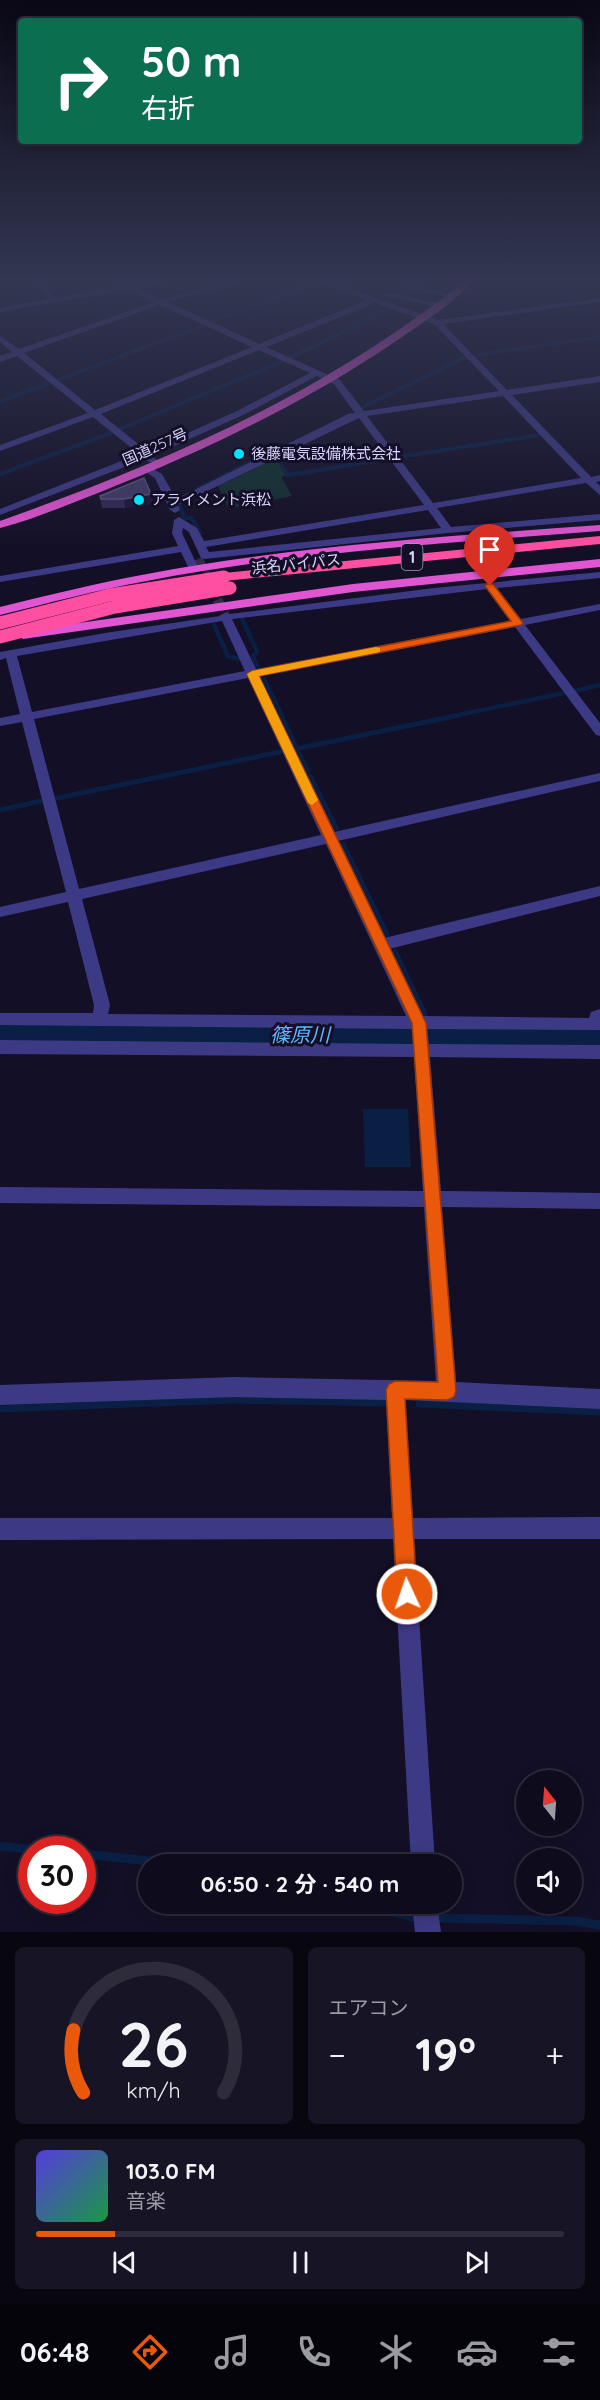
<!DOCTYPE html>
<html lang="ja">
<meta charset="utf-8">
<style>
:root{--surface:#0e0b1c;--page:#171425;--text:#f1f3f6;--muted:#9b9ba3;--line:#2e2b3b;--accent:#ea580c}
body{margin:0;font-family:Quicksand,"Noto Sans JP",sans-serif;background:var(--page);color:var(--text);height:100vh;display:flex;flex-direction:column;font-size:22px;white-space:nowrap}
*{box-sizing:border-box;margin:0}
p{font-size:20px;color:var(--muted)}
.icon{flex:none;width:33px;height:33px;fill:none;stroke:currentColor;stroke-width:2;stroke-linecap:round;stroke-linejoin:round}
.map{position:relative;height:1932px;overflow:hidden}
.side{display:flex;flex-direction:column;gap:15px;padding:15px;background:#08060f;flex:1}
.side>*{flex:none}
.guide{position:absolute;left:18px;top:18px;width:564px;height:126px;border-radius:6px;box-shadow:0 3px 15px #0003,0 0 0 2px var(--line);background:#0b6e4f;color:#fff;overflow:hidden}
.needle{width:39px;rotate:343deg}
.tools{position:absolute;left:516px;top:1770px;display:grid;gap:12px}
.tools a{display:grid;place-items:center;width:66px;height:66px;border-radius:50%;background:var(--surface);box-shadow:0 3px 15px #0003,0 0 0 2px var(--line);font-size:30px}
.speed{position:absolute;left:18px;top:1836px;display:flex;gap:12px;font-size:30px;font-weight:700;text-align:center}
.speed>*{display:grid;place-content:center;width:78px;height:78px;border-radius:50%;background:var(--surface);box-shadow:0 3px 15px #0003,0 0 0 2px var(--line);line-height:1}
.speed .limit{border:9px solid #d22;background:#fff;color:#111}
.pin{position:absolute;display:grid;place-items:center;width:51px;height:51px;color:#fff;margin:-62px -26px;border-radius:50% 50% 50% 0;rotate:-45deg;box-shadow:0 0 6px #0007}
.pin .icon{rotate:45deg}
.me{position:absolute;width:66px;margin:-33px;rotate:357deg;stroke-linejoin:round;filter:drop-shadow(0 0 4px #0008)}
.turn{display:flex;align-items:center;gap:21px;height:126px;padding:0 24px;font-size:27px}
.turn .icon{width:78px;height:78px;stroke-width:2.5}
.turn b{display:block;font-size:42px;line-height:51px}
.big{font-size:45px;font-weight:700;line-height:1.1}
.side .card{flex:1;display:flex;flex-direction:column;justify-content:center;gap:9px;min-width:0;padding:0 21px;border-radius:9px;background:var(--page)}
.side .dial{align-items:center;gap:0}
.dial svg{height:156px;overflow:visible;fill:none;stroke:var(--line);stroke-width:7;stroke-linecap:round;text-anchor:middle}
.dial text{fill:var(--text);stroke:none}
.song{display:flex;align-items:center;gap:18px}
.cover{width:72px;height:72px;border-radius:9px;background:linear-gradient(135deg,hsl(250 70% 55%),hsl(140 70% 35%))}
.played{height:6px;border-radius:3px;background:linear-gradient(90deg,var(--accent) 15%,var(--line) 15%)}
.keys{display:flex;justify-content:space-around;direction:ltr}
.heat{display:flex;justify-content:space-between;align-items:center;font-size:33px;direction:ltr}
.side .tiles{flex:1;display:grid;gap:15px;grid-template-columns:1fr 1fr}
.card:last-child{grid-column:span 2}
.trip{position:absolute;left:138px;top:1854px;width:324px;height:60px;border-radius:30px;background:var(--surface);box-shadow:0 3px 15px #0003,0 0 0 2px var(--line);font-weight:700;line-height:60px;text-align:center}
.dock{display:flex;height:96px;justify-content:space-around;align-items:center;background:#06040b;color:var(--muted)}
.dock .icon{width:42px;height:42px}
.dock .active{color:var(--accent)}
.dock b{font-size:27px;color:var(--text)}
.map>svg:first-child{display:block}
.green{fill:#12302f}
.water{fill:#0a1f44}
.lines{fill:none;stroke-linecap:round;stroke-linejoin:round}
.stream-far4{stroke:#0a1f44;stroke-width:4}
.stream-far3{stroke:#0a1f44;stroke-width:4.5}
.stream-far2{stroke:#0a1f44;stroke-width:5}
.stream-far1{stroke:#0a1f44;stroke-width:7}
.stream{stroke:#0a1f44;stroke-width:9}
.river{fill:#0a1f44;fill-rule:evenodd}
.minor-tunnel{stroke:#312d47;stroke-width:10;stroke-dasharray:10 5;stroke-linecap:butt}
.minor{fill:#3d3a85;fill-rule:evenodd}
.trunk{fill:#e055d1;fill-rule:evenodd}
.motorway{fill:#ff4fa3;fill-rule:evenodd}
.motorway-bridge{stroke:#ff4fa3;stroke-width:13}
.wall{fill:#312854}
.shaded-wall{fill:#1d163a}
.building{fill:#433a66;stroke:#5a527e;stroke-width:1.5}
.route{fill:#ea580c;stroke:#983908;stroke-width:1.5}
.slow{fill:#f59e0b}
.poi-dot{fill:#00e5ff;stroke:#130f26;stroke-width:2}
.labels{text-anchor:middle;stroke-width:6;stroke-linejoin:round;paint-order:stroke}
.far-street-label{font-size:15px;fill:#d9d4ff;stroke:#130f26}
.far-poi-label{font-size:15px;fill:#d9d4ff;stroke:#130f26;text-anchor:start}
.shield{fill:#130f26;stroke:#9e99be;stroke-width:1.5}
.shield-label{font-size:16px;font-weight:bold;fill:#d9d4ff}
.water-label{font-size:20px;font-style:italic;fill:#62b6ff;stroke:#130f26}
</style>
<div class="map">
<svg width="600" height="1932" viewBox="0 0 600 1932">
<rect width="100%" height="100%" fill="#130f26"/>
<path class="green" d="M276 458 287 475 281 477 292 496 232 508 227 506 218 486Z"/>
<path class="water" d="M363 1109H408L411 1167H365Z"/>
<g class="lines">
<g class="stream-far4">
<path d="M211 322 314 283"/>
<path d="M478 355 600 337"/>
<path d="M290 358 390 309"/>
<path d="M58 380 204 325"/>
<path d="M0 401 50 383"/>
<path d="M361 408 466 357"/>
<path d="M120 429 283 361"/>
<path d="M399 457 540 435"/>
<path d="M277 458 286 472"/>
<path d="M5 472 111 433"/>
<path d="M231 472 265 455"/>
<path d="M306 472 389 459"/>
</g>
<g class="stream-far3">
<path d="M285 471 288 475 316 471"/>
<path d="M0 474 9 471"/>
<path d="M199 488 234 471"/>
<path d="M178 504 185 518H192L200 533"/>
<path d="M242 619 257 651 253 656 257 666"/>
<path d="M214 625 228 656 240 659"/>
<path d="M264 679 282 716"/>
<path d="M575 691 600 685"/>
<path d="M453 716 564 693"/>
</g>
<g class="stream-far2">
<path d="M281 715 298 751"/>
<path d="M295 749 460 715"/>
<path d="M300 755 308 771"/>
<path d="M310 776 317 789"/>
<path d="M319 793 336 828"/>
<path d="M57 798 280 752"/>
<path d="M0 810 41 801"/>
<path d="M343 844 387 934"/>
<path d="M395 951 425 1014"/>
</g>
<g class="stream-far1">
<path d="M432 1028 436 1037"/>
<path d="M419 1404 600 1412"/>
<path d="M0 1409 235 1400 384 1403"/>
</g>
<g class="stream">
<path d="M0 1846 37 1850"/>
<path d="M82 1854 180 1864"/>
<path d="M361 1904 416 1918"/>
<path d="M436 1918 576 1921 600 1925"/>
</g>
<path class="river" d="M0 1018 600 1023V1053L0 1048Z"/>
<path class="minor-tunnel" d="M198 559 225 616"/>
<g class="minor">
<path d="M34 280H42L55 298 121 286 113 280H122L130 285 155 280H173L137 288 162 299 237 280H250L168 302 259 344 367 300 314 280H326L438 320 600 298V302L443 324 507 390 600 376V382L512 395 591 477 600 475V481L596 482 600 486V495L586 483 437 508 451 527 600 514V520L448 533 205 559 201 558 189 532 183 528 182 533 199 569 198 571H190L181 552 0 582V576L178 546 172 533 174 520 179 517 197 528 204 541 424 505 359 418 178 505 180 510 175 513 170 510 155 478 140 468 148 466 162 474 176 499 348 414 355 413 334 384 317 376 243 415 152 456 157 460 155 462H149L145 459 0 515V509L139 454 93 417 0 451V445L88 413 17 356 0 362V356L12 352 0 342V336L19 349 154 302 128 290 0 312V308L48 299ZM375 303 434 324 499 391 364 411 340 380 266 347ZM160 305 252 347 95 410 24 353ZM259 350 310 373 237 411 147 451 101 414ZM503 396 581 478 433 503 367 416ZM428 510 441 528 209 552 206 547Z"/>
<path d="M409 285 452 294 456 296 452 298 406 289V285Z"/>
<path d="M387 292 443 304 444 306 440 308 384 296 383 294Z"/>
<path d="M600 572V578L497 588 521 619 600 604V610L525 625 600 723V736L596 735 515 627 259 676 334 832 600 773V781L338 841 384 938 600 886V896L389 949 422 1016 589 1018 591 1012 600 1009V1030H598L427 1029 429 1044 600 1045V1059L430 1057 441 1191 600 1193V1209L442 1207 456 1382 600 1389V1409L405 1400 413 1518 600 1517V1539H414L435 1864H411L393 1539 0 1540V1518H392L386 1400 235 1397 0 1405V1385L235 1377 436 1381 424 1207 0 1203V1187L423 1191 414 1057 0 1054V1040L413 1044 412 1029 0 1025V1013H93L94 1005 68 902 0 917V907L66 892 22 722 0 726V718L20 714 6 658 0 660V652L105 633 220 616 225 613 230 614 434 588ZM487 589 510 621 256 669 232 619ZM222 621 245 671 32 712 17 656ZM248 678 321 835 79 889 34 719ZM326 844 406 1016 108 1014 110 1005 82 899Z"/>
<path d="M412 1904H437L441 1932H415Z"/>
</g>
<g class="trunk">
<path d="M466 280H475C453 303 425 321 399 339 307 402 206 450 103 491 69 504 35 519 0 528V521C171 460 323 394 466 280Z"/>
<path d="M600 525V531C449 543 296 552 147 581 97 590 49 603 0 615V607C49 595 97 583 147 574 296 546 449 536 600 525Z"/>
<path d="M600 559V567L353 592 23 639 17 635 23 631 353 584Z"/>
</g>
<path class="motorway" d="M600 536V544L224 581 218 577 224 573Z"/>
<g class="motorway-bridge">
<path d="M0 623 110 595 224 577"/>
<path d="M0 637 115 607 230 588"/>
</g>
</g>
<path class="wall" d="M151 494 152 504 125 508H102L100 496Z"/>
<path class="shaded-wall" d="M151 494 152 504 125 508 124 499Z"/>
<path class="building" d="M144 478 151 494 124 499H101L100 496Z"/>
<linearGradient id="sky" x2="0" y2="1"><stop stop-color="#0a0815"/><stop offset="0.51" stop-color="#333752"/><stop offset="1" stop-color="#333752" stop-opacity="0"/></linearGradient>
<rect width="600" height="551" fill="url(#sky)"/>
<path class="route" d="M486 584H493L523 623 521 625 259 676 426 1023 456 1391 454 1397 447 1400 405 1399 417 1594 414 1601 407 1604 400 1601 397 1594 386 1390 389 1384 395 1381 438 1382 412 1023 247 674 252 671 511 621 485 586Z"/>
<path class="slow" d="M376 647 380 648V652L259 676 318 800 312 805 308 803 247 674 252 671Z"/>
<g class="poi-dot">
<circle cx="239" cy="454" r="6"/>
<circle cx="139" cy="500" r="6"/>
</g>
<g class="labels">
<g class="far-street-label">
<text transform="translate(155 447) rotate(-24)" y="5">国道257号</text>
<text transform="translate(296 564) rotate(-6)" y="5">浜名バイパス</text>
</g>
<g class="far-poi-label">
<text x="251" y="459">後藤電気設備株式会社</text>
<text x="151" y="505">アライメント浜松</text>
</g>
<rect class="shield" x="401.5" y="544" width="21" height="26" rx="4.5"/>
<g class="shield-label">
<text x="412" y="563">1</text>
</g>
<g class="water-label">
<text x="300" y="1042">篠原川</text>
</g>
</g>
</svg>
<div class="tools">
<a><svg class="needle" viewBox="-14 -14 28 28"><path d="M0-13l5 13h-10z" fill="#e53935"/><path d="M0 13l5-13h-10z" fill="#9b9ba3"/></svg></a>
<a><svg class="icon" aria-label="sound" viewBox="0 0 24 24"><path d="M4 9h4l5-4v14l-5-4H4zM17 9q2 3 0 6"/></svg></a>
</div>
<div class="speed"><div class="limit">30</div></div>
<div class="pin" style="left:490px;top:586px;background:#d93025"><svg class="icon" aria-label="arrive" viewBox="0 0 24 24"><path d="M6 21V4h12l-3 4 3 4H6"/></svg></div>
<svg class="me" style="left:407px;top:1594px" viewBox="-20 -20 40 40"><circle r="17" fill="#ea580c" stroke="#fff" stroke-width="3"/><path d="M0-11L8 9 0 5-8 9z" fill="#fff"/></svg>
<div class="trip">06:50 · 2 分 · 540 m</div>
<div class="guide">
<div class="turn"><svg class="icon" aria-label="right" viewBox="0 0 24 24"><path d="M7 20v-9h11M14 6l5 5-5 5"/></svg><div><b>50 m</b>右折</div></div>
</div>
</div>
<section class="side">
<div class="tiles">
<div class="card dial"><svg viewBox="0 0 100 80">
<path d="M14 69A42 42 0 1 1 86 69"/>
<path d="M14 69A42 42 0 0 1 9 37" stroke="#ea580c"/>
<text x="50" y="56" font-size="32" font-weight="700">26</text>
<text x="50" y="72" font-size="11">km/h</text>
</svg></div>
<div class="card"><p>エアコン</p>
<div class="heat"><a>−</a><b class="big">19°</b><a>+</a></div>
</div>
<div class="card">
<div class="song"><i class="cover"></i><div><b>103.0 FM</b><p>音楽</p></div></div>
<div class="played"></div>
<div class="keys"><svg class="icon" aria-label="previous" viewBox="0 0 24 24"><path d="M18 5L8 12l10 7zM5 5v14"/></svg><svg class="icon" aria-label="pause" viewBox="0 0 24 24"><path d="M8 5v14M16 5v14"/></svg><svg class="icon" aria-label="next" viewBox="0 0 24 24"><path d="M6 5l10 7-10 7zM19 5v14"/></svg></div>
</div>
</div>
</section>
<nav class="dock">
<b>06:48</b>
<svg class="icon active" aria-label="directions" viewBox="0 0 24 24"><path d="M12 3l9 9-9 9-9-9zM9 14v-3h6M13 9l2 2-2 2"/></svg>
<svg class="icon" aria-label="music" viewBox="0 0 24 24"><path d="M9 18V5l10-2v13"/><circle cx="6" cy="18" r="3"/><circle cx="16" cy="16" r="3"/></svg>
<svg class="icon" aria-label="phone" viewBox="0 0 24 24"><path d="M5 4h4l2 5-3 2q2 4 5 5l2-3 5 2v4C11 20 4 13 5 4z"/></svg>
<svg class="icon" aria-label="climate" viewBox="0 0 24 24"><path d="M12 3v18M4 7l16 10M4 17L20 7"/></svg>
<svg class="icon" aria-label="car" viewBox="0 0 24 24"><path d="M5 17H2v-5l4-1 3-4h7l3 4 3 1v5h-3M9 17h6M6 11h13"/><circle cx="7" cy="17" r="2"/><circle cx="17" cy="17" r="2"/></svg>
<svg class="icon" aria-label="filters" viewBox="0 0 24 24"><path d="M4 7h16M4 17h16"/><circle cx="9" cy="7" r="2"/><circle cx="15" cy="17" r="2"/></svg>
</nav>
